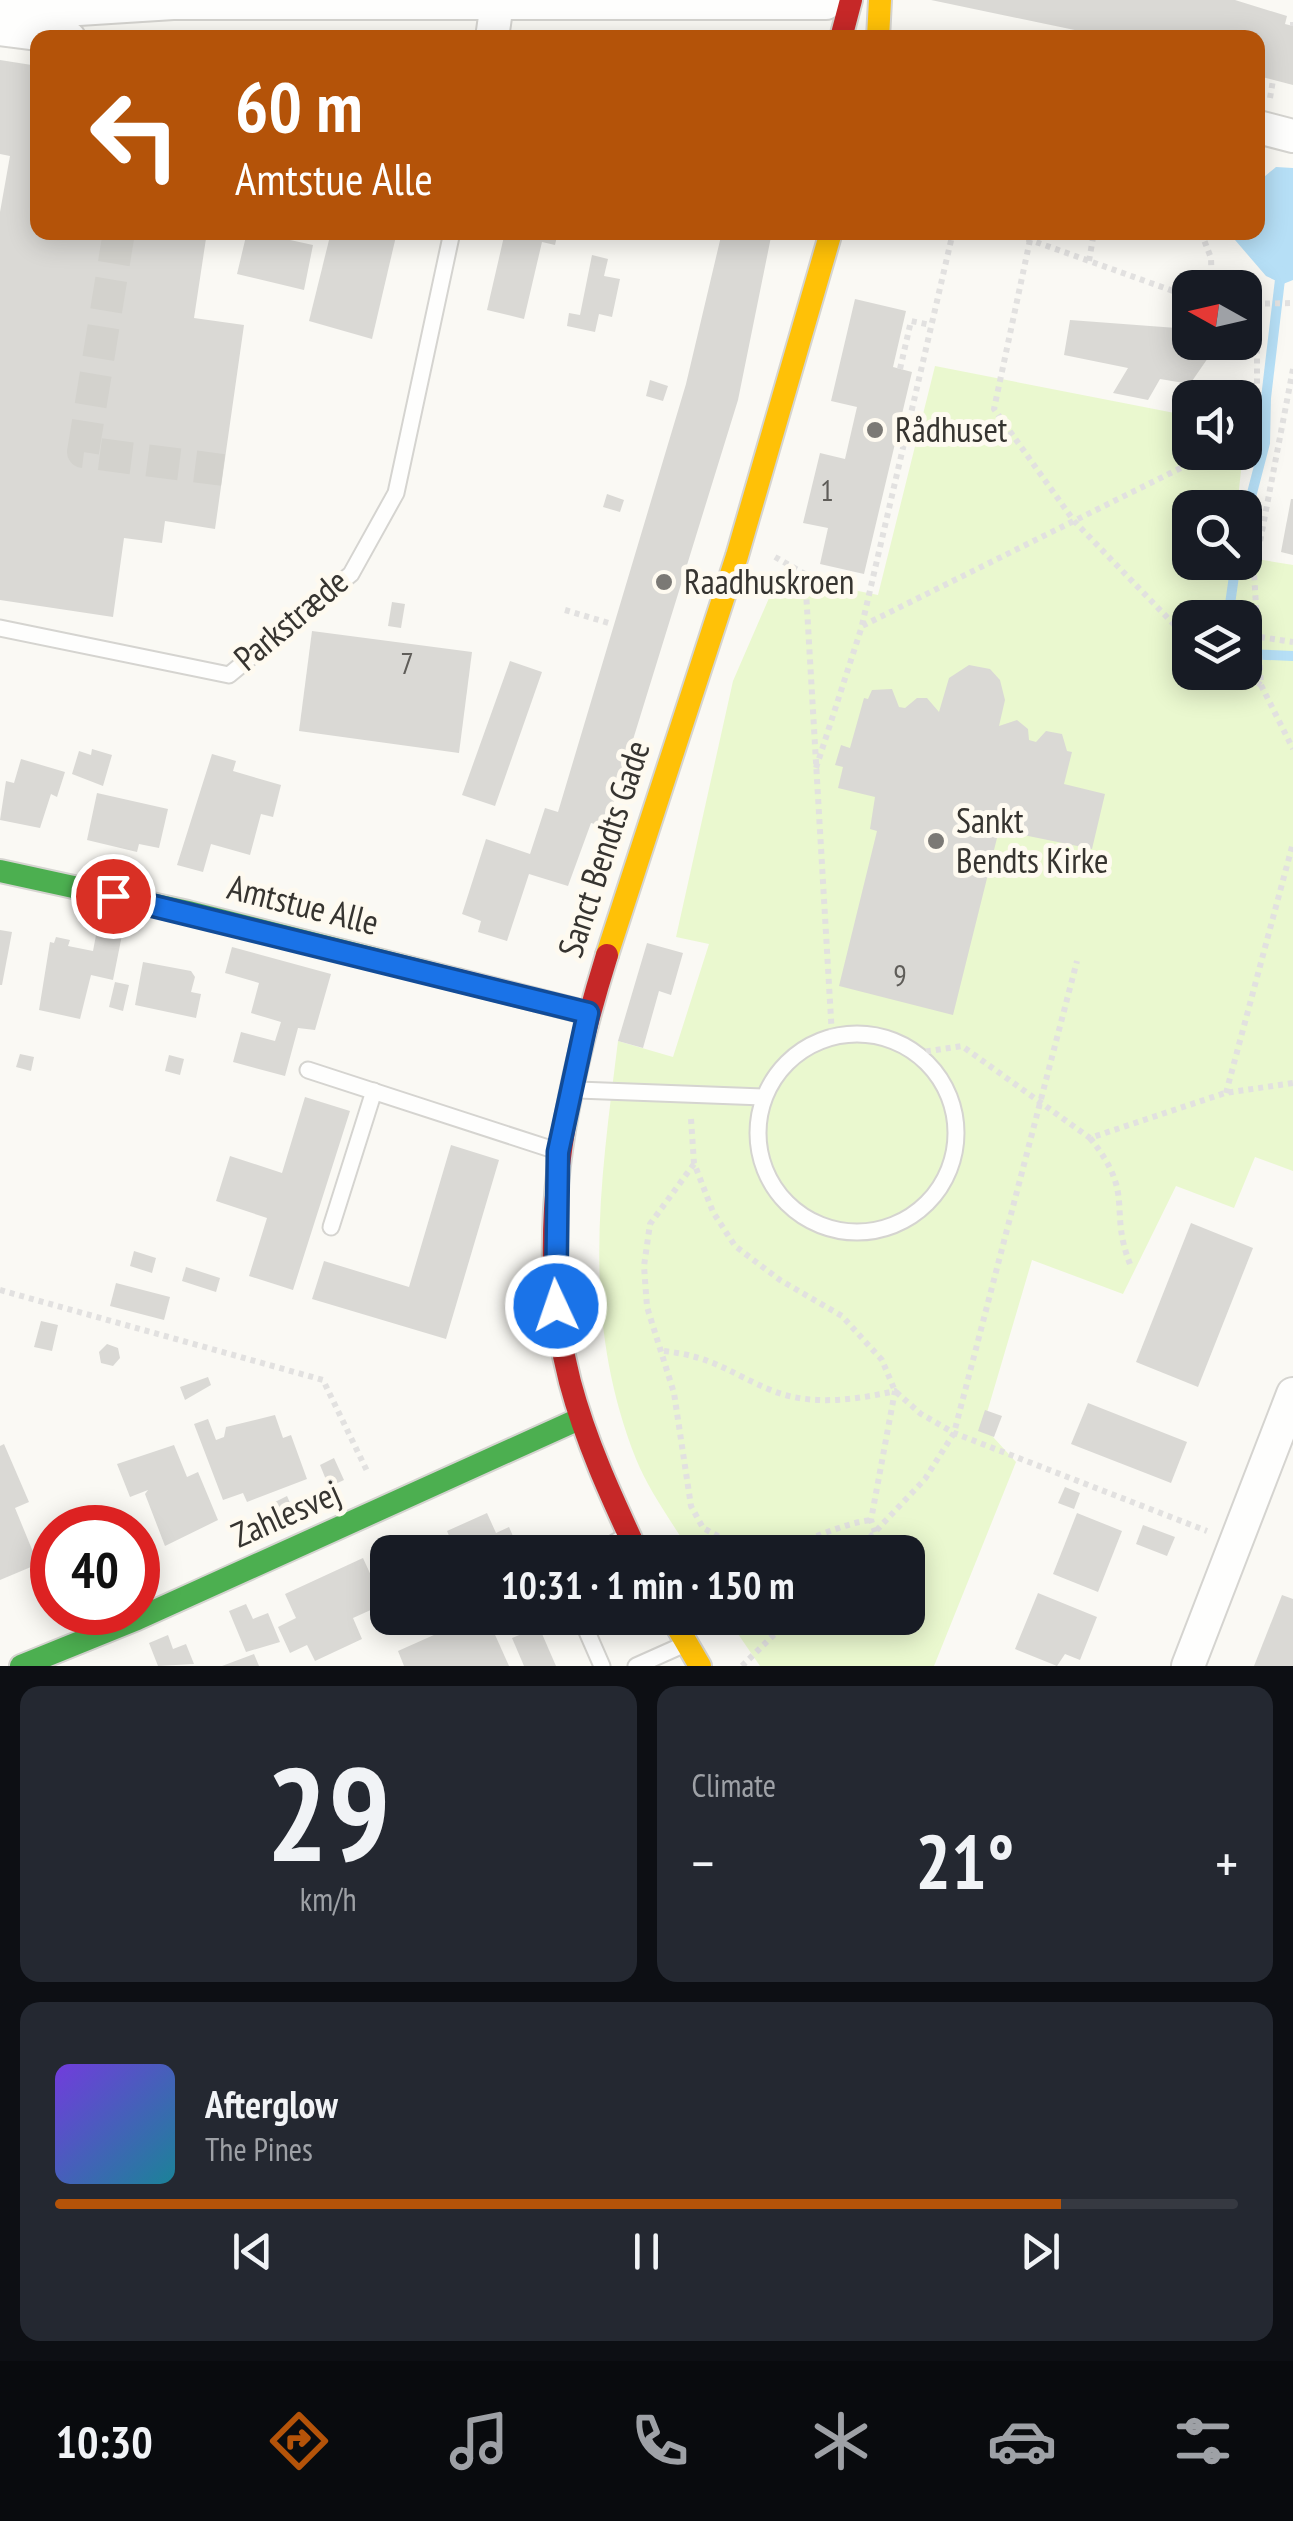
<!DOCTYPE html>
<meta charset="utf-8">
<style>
:root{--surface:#171b24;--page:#242831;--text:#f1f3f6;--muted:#9ea1a6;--line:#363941;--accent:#b45309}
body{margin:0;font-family:"PT Sans Narrow",sans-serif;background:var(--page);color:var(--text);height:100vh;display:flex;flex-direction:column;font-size:38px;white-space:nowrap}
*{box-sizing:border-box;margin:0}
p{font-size:32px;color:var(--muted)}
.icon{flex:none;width:55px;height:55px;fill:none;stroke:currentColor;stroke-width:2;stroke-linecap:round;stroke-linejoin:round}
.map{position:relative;height:1666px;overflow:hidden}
.details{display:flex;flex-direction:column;gap:20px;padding:20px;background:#0d0f14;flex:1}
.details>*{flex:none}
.guide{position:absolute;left:30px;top:30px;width:1235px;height:210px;border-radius:20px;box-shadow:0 5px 25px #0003;background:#b45309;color:#fff;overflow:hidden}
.needle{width:65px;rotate:278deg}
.tools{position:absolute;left:1172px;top:270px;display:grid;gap:20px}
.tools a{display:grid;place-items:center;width:90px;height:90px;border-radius:20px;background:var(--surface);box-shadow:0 5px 25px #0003;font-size:50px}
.speed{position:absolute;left:30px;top:1505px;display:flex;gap:20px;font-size:50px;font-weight:700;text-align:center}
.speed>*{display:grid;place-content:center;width:130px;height:130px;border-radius:50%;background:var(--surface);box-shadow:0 5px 25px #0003;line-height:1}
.speed .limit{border:15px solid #d22;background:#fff;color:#111}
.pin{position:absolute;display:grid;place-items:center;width:85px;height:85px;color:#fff;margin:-42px;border:5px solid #fff;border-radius:50%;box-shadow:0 2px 10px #0007}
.me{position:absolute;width:110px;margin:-55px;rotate:357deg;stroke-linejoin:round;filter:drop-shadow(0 0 8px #0008)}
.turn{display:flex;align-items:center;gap:35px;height:210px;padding:0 40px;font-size:45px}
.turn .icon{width:130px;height:130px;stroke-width:2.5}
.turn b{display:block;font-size:70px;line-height:85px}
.big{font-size:75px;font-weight:600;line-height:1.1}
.details .tile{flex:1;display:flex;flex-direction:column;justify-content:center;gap:15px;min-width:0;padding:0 35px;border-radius:20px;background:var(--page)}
.details .dial{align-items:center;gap:0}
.dial b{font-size:130px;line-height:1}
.song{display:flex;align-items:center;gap:30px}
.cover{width:120px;height:120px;border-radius:15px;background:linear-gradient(135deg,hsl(260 70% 55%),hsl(190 70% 35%))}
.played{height:10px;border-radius:5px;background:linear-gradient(90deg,var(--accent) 85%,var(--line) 85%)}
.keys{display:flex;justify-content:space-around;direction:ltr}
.heat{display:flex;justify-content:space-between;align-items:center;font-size:55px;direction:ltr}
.details .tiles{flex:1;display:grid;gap:20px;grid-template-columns:1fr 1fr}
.tile:last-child{grid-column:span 2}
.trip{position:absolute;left:370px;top:1535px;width:555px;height:100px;border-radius:20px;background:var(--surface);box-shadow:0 5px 25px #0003;font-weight:600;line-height:100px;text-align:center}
.menu{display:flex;height:160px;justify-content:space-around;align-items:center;background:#090b0e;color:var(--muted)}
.menu .icon{width:70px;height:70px}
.menu .selected{color:var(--accent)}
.menu b{font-size:45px;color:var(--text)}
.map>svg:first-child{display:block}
.park{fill:#eaf8cf;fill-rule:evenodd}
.water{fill:#b6dff6}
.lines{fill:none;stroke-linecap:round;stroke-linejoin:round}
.stream{stroke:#b6dff6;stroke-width:10}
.building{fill:#dad9d5}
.street-tunnel{stroke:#d3d2cd;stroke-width:32;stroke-dasharray:32 16;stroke-linecap:butt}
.lane-casing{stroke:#d5d4d0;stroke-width:19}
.street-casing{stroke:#d5d4d0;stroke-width:36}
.fast-casing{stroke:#d5d4d0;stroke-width:26}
.slow-casing{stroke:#d5d4d0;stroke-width:26}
.jam-casing{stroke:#d5d4d0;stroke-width:26}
.path{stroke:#e2e1e0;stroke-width:6;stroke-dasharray:5 5;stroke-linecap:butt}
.lane{stroke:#fefefd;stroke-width:15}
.street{stroke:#fefefd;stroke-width:32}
.fast{stroke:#4caf50;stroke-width:22}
.slow{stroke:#ffc107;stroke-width:22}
.jam{stroke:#c62828;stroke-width:22}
.route-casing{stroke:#114b97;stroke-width:25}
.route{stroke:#1a73e8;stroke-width:18}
.poi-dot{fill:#7b7975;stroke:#fefaf0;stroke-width:4}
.labels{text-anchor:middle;stroke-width:10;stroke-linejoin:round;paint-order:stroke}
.number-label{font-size:30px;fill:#5f5d59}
.poi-label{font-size:35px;fill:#363430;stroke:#fefaf0;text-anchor:start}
.street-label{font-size:35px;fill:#363430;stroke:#fefaf0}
</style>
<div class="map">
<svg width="1293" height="1666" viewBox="0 0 1293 1666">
<rect width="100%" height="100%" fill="#faf9f4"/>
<path class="park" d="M935 366 1190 416V452L1243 453 1237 507 1190 508V562H1245V557L1293 565V1171L1255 1157 1234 1208 1176 1186 1123 1294 1032 1260 983 1426 1016 1462 934 1666H760L727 1618H908V1552H690C672 1522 649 1491 636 1459 580 1317 600 1186 618 1041L673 1057 709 944 676 937 733 681 779 575 878 595ZM1190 618H1245V672H1190Z"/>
<path class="water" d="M1276 167 1293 168V280L1283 284 1266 276 1229 233 1258 232V182Z"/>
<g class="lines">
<g class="stream">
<path d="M1245 520 1265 443 1266 398 1281 271"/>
<path d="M1228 618 1236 562"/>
<path d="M1245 654 1293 656"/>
</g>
</g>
<g class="building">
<path d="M931 0H1235L1287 16 1285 24 1293 26V85L1258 76V38H1113Z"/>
<path d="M0 60 38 66V232H207L194 318 244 325 215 529 165 521 162 543 124 538 113 617 0 600V212L10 156 0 154Z"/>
<path d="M247 232H282L281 238 313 245 304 290 237 274Z"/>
<path d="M331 232H397L372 339 309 321Z"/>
<path d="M505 232H558L555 245 542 242 524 319 487 310Z"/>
<path d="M722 232H772L738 400 606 827 591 823 568 886 529 874 507 941 478 932 481 921 462 914 486 839 530 854 545 808 558 812 686 384Z"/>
<path d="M592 255 608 259 604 276 620 279 612 317 599 314 595 332 567 326 569 313 580 315Z"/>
<path d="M855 299 906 311 893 367 912 372 864 574 820 564 828 528 803 523 820 453 845 459 857 407 831 401Z"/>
<path d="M1070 320 1190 329V342H1219L1190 384 1160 379 1148 400 1113 393 1128 368 1064 355Z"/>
<path d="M650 380 668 386 663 401 646 396Z"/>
<path d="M607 494 624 500 620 512 603 507Z"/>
<path d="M1291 499H1293V555L1281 552Z"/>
<path d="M392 602 405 604 401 628 388 626Z"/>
<path d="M312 631 472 652 459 753 299 731Z"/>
<path d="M510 661 542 672 495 806 462 795Z"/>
<path d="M969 665 990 669 1000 680 1005 700 999 726 1017 720 1028 729 1029 740 1036 742 1046 731 1062 734 1067 751 1072 752 1064 784 1105 794 1092 849 999 830 953 1015 839 986 877 831 870 829 875 797 838 788 843 767 835 765 841 745 850 748 864 698 868 699 872 690 892 689 899 707 905 708 917 698H927L939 712 949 678Z"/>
<path d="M92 749 112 755 103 786 72 774 79 751 91 755Z"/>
<path d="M212 754 236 761 233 771 281 785 273 817 261 814 250 855 211 844 203 872 177 865Z"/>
<path d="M21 759 65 772 57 797 51 794 40 828 0 820 6 781 14 783Z"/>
<path d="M97 793 168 809 159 848 139 844 137 852 87 840Z"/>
<path d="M0 930 12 932 2 985H0Z"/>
<path d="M97 930 122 935 113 980 91 975 80 1019 39 1010 50 942 54 943 56 937 70 940 68 946 93 951Z"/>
<path d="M647 943 683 953 671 995 659 991 643 1048 618 1041Z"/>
<path d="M232 947 331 974 315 1030 298 1028 285 1076 233 1062 241 1032 275 1041 281 1022 251 1013 259 983 225 973Z"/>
<path d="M143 962 191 971 195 977 191 992 201 994 196 1018 135 1005Z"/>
<path d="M115 982 129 985 123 1011 109 1007Z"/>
<path d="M20 1054 34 1057 31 1071 16 1067Z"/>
<path d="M169 1055 184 1059 180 1075 165 1071Z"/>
<path d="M305 1097 350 1111 293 1290 249 1276 267 1218 216 1201 230 1156 282 1173Z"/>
<path d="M451 1145 499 1160 446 1339 312 1299 324 1261 409 1287Z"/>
<path d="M1191 1223 1253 1248 1198 1387 1136 1362Z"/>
<path d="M134 1251 156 1258 152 1273 130 1266Z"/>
<path d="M186 1267 220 1278 216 1292 182 1281Z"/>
<path d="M116 1283 170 1297 164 1320 110 1306Z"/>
<path d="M41 1321 58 1325 52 1351 34 1347Z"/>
<path d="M107 1344 118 1348 120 1358 113 1366 101 1363 99 1352Z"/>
<path d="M208 1377 211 1385 185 1400 180 1387Z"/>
<path d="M1088 1403 1187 1442 1171 1483 1071 1444Z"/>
<path d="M985 1410 1002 1416 994 1437 978 1431Z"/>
<path d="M275 1415 283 1438 291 1435 307 1479 247 1502 243 1493 223 1500 194 1424 208 1419 216 1440 224 1437 226 1427Z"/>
<path d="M4 1444 29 1502 15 1508 38 1564 0 1580V1446Z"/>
<path d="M174 1445 187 1477 198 1472 218 1520 165 1546 145 1494 148 1490 130 1497 117 1464Z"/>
<path d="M334 1458 344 1480 329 1487 320 1465Z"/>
<path d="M1065 1487 1080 1493 1074 1509 1058 1503Z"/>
<path d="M287 1496 294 1512 273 1521 267 1506Z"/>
<path d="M113 1513 119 1528H79Z"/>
<path d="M487 1513 496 1533 509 1527 520 1552H456L447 1531Z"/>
<path d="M1077 1513 1122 1531 1098 1592 1053 1574Z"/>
<path d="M1143 1525 1175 1537 1167 1556 1136 1544Z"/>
<path d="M363 1558 384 1604 353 1618 362 1639 315 1661 307 1645 290 1653 278 1627 296 1618 285 1594Z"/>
<path d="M1038 1593 1097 1617 1080 1660 1065 1654 1057 1666 1015 1649Z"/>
<path d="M1282 1595 1293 1599V1666H1254Z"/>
<path d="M246 1604 253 1619 268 1613 280 1642 246 1652 229 1611Z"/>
<path d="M463 1622 492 1628 509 1666H404L398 1651Z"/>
<path d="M539 1627 556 1666H524L512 1638Z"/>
<path d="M168 1635 173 1649 186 1644 194 1664 158 1666 149 1643Z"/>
<path d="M254 1654 259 1666H222Z"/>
</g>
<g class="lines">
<path class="street-tunnel" d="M119 232 83 452 223 470"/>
<g class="lane-casing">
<g id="lane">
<path d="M0 628 229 675 351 574 396 493 452 232"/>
<circle cx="857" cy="1133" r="99"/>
<path d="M308 1070 554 1150"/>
<path d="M578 1090 763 1097"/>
<path d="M331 1227 374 1091"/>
<path d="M599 1552 624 1537"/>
<path d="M581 1618 602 1666"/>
<path d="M636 1666 683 1645"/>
</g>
</g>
<g class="street-casing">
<g id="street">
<path d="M0 14 173 3H826"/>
<path d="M0 29 69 38"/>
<path d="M492 38 497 3"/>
<path d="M1258 127 1293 136"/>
<path d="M1188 1666 1293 1394"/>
</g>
</g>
<g class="fast-casing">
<g id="fast">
<path d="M0 871 188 912 458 980"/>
<path d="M21 1666 137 1619 577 1420"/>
</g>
</g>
<g class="slow-casing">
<g id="slow">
<path d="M878 38 880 0"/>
<path d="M607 955 737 556 831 232"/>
<path d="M672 1618 700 1666"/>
</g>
</g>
<g class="jam-casing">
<g id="jam">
<path d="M841 38 851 0"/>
<path d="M607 955C565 1090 533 1241 570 1382 586 1442 611 1496 637 1552"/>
<path d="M458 980 588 1013"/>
</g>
</g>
<g class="path">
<path d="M1293 26V22"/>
<path d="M1270 98 1273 80"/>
<path d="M1008 232 1190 297"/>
<path d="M1201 232 1211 258 1212 288"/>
<path d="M1030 240 994 409 1074 521 1190 641"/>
<path d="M1089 261 1094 232"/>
<path d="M1245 304 1293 303"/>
<path d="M900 369 911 321 931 325"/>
<path d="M1293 369 1254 573 1261 685 1293 749"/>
<path d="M1245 431 1257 402V303"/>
<path d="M775 557 805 574 832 1036"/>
<path d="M565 610 612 624"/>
<path d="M862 625 953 232"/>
<path d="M1260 637 1293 642"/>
<path d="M1241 672 1261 685"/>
<path d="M816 768 862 626 1213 452"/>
<path d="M916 1053 962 1046 1090 1138 1225 1093 1293 1083"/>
<path d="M1226 1093 1293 843"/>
<path d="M691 1119 694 1163 713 1212 735 1246 780 1280 842 1316 882 1360 895 1391 921 1414 954 1433 1207 1531"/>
<path d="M1090 1138C1136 1195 1108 1208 1130 1264"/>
<path d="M694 1164 650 1224 644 1266 647 1307 674 1393 691 1506 703 1528 748 1552"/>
<path d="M0 1290 323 1380 368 1473"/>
<path d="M664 1351C715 1357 729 1373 773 1391 812 1406 855 1400 895 1391L871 1520 875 1532"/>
<path d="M759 1552C798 1549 832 1525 871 1520"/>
<path d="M856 1552 925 1479 954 1433 1077 961"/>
<path d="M742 1666 791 1618"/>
</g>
<use href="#lane" class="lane"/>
<use href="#street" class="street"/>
<use href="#fast" class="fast"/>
<use href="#slow" class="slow"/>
<use href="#jam" class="jam"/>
</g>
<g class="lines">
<g class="route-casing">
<path id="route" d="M113 896 588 1013 558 1152 556 1306"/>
</g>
<use href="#route" class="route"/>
</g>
<g class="poi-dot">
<circle cx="875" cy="430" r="10"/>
<circle cx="664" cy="582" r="10"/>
<circle cx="936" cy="841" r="10"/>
</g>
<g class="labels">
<g class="number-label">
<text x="827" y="501">1</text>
<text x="407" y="674">7</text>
<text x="900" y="986">9</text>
</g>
<g class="poi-label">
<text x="895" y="442">Rådhuset</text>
<text x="684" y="594">Raadhuskroen</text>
<text x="956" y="833">Sankt<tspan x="956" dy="40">Bendts Kirke</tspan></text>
</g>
<g class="street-label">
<text transform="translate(291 620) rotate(-40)" y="12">Parkstræde</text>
<text transform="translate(604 849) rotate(-72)" y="12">Sanct Bendts Gade</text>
<text transform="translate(303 905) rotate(14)" y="12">Amtstue Alle</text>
<text transform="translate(286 1514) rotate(-24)" y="12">Zahlesvej</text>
</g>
</g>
</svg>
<div class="tools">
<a><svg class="needle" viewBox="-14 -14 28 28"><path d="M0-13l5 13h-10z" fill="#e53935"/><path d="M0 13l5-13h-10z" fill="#9ea1a6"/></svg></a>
<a><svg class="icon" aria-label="sound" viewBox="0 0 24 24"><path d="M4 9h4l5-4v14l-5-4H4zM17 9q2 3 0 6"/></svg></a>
<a><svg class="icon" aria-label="search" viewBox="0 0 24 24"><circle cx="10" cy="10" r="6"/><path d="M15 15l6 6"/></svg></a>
<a><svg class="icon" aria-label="layers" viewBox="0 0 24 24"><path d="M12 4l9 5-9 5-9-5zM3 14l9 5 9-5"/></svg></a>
</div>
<div class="speed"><div class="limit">40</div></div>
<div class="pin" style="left:113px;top:896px;background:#d93025"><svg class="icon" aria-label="arrive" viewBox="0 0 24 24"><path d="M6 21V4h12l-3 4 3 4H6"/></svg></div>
<svg class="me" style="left:556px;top:1306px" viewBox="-20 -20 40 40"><circle r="17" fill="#1a73e8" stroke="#fff" stroke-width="3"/><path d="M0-11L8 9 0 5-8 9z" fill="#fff"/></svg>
<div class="trip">10:31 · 1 min · 150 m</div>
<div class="guide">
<div class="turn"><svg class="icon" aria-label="left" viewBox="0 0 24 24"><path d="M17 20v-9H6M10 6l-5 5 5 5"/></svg><div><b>60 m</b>Amtstue Alle</div></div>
</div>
</div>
<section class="details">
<div class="tiles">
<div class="tile dial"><b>29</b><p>km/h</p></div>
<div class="tile"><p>Climate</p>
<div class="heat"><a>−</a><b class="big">21°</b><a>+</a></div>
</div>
<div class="tile">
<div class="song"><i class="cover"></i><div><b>Afterglow</b><p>The Pines</p></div></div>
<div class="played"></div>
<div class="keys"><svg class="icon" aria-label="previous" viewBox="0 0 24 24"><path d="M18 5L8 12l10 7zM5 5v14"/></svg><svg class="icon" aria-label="pause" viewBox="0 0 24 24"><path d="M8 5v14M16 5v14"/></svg><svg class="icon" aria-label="next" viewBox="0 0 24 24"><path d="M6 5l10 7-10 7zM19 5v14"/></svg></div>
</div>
</div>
</section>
<nav class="menu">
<b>10:30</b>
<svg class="icon selected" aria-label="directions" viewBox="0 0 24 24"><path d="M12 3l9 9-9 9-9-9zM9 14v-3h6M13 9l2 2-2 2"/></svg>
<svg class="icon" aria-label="music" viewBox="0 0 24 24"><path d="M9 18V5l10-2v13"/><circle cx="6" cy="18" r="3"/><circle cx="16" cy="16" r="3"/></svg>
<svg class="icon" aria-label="phone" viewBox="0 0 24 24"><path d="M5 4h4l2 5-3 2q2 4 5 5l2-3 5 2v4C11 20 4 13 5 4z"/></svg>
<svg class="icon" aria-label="climate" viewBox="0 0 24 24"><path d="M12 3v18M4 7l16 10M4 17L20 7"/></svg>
<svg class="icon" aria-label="car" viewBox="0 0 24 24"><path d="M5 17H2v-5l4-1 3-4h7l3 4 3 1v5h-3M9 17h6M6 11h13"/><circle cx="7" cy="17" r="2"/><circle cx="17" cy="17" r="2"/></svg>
<svg class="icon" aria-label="filters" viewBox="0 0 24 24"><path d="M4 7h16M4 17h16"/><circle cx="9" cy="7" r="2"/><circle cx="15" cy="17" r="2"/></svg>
</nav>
